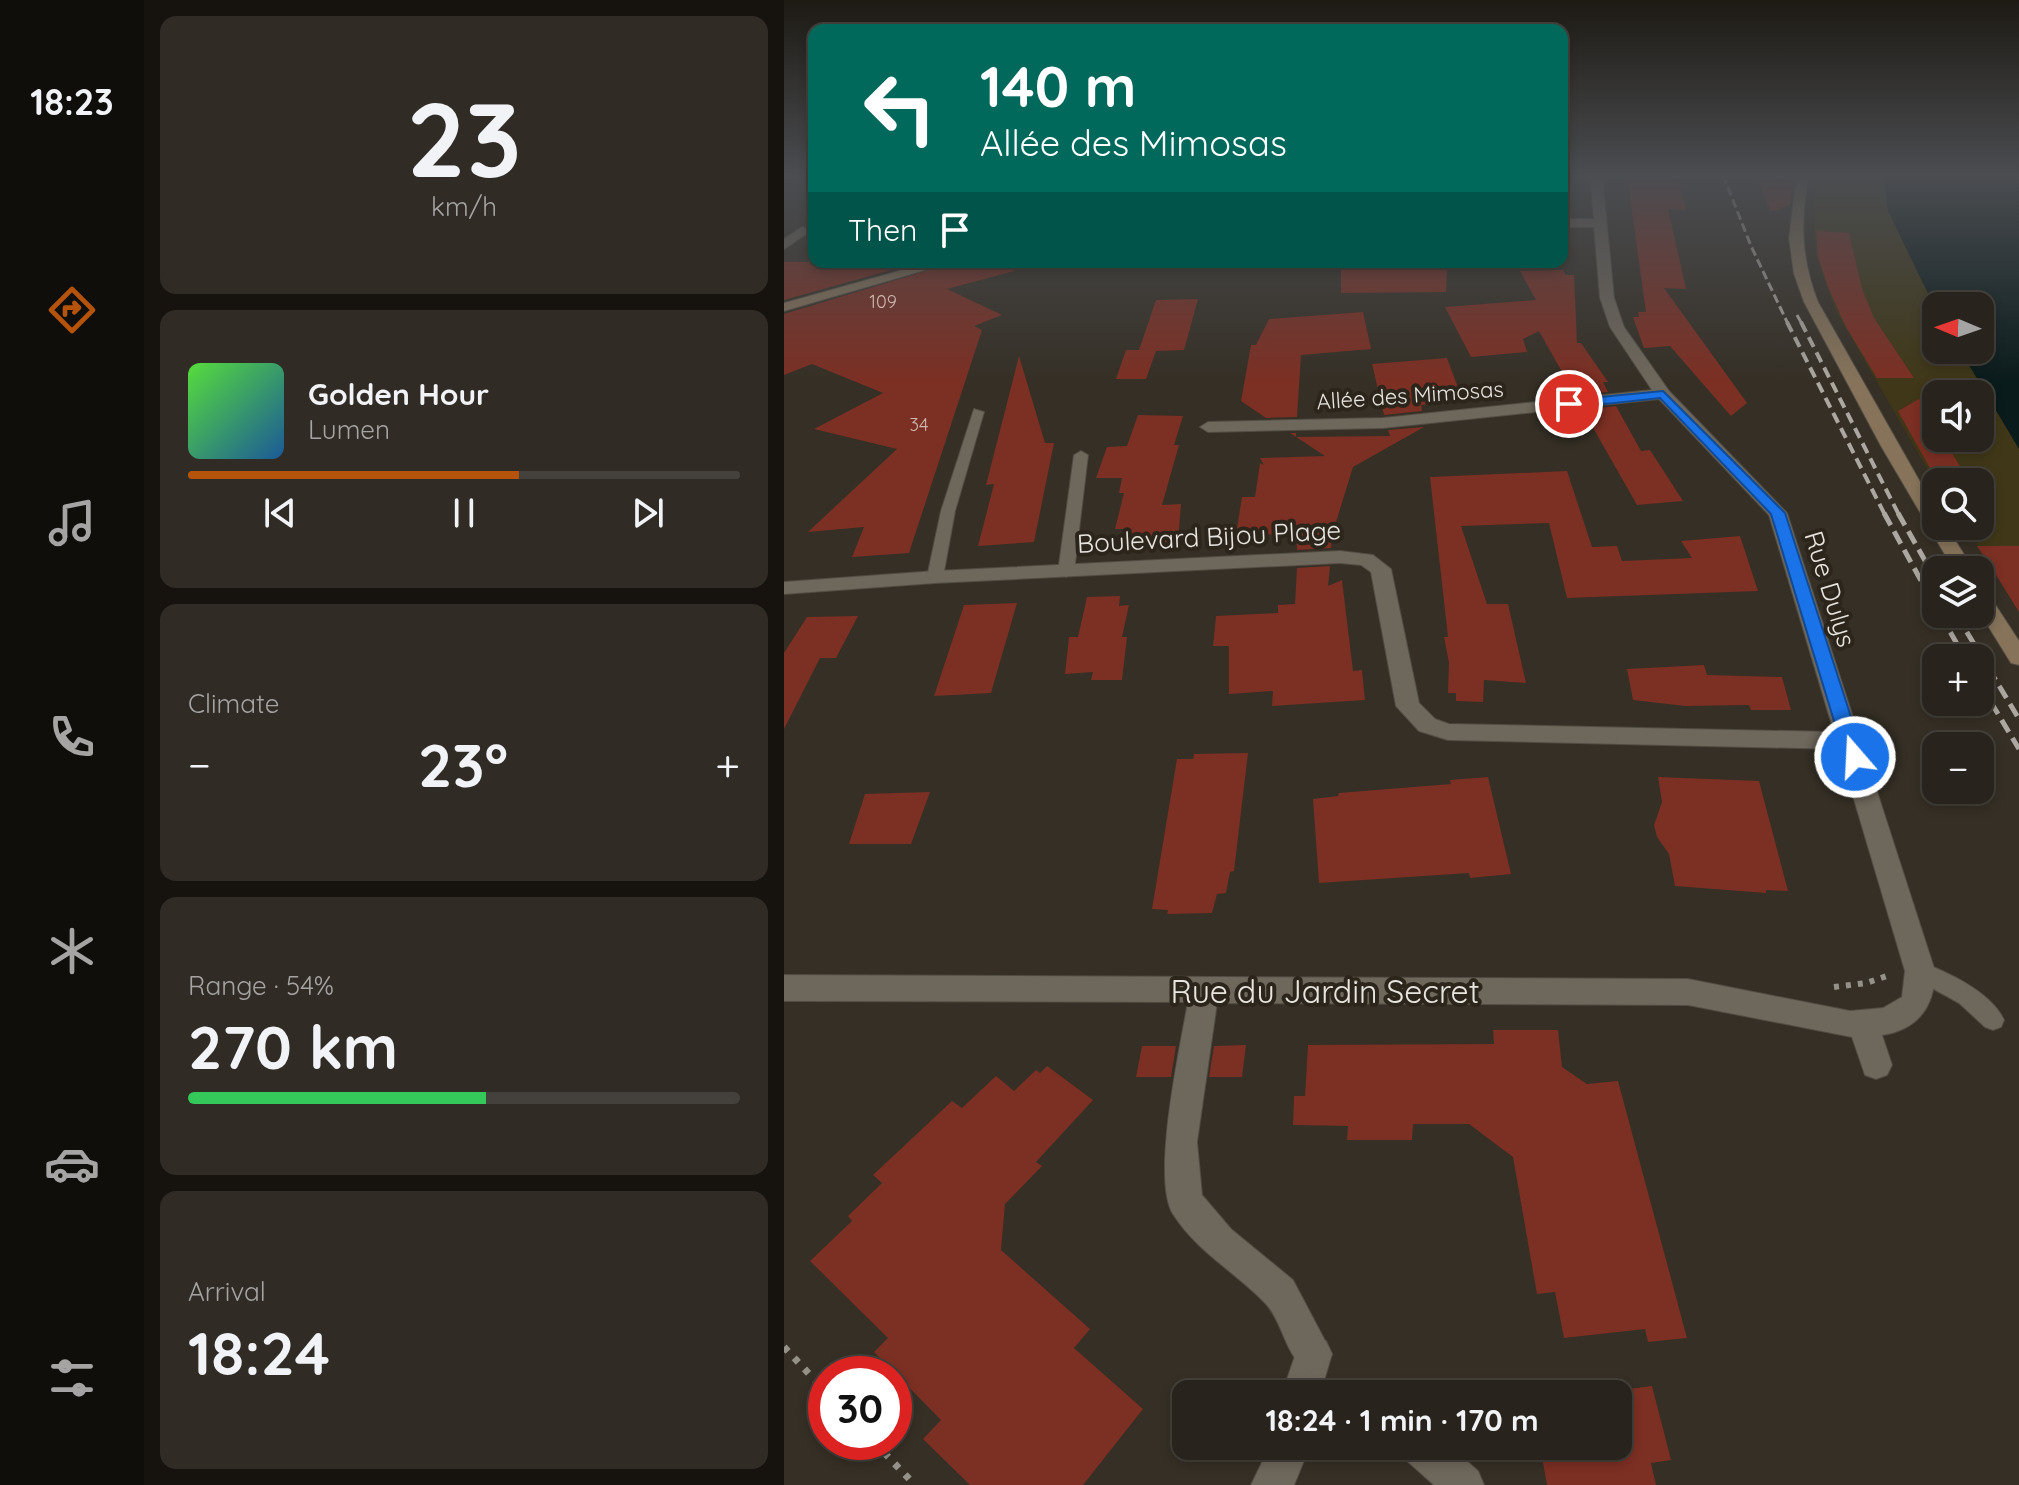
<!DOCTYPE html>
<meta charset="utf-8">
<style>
:root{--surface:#28231c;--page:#302b25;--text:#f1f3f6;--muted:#a5a4a3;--line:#44403b;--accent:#b45309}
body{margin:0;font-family:Quicksand,sans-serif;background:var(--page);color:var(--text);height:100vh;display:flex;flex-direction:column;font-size:30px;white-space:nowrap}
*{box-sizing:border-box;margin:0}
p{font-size:26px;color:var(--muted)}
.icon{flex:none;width:44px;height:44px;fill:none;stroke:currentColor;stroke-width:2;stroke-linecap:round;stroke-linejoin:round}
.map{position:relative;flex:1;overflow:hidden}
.details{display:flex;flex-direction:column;gap:16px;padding:16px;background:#16130f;width:640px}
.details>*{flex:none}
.top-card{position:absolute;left:24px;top:24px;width:760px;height:244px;border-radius:16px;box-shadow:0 4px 12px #0003,0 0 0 2px var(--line);background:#00695c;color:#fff;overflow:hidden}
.needle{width:52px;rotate:272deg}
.controls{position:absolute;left:1138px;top:292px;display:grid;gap:16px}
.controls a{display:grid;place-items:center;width:72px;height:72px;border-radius:16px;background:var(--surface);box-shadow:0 4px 12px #0003,0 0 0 2px var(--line);font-size:40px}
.speed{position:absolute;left:24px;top:1356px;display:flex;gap:16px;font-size:40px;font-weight:700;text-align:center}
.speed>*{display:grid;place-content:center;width:104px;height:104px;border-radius:50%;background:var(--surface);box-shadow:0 4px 12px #0003,0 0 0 2px var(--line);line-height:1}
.speed .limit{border:12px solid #d22;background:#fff;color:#111}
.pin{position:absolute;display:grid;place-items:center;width:68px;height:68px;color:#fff;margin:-34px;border:4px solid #fff;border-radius:50%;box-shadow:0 2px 8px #0007}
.me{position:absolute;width:88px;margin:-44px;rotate:341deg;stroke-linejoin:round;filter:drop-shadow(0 0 6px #0008)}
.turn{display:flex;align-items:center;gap:28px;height:168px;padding:0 40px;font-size:36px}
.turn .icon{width:104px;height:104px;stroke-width:2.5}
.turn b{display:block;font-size:56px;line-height:68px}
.then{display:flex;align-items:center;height:76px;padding:0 40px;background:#0003;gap:16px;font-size:30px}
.big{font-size:60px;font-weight:700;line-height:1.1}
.details .card{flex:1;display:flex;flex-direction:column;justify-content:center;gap:12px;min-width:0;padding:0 28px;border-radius:16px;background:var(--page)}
.details .dial{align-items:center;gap:0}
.dial b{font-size:104px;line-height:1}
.song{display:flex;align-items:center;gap:24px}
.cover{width:96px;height:96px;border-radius:12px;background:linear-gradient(135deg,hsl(110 70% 55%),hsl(210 70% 35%))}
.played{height:8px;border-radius:4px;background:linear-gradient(90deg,var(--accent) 60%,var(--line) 60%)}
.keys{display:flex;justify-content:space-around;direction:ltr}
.heat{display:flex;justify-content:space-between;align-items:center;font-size:44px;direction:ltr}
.charge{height:12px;border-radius:6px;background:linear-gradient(90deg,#34c759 54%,var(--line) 0)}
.trip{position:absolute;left:388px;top:1380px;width:460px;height:80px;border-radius:16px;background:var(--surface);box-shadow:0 4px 12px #0003,0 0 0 2px var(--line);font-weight:700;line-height:80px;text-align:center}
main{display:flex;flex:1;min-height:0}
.tab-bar{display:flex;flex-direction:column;width:144px;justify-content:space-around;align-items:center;background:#100e0b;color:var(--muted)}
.tab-bar .icon{width:56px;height:56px}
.tab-bar .current{color:var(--accent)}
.tab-bar b{font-size:36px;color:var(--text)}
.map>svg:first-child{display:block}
.sand{fill:#3f3717;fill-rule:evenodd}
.water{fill:#0a1b1b}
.building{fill:#7c2f23}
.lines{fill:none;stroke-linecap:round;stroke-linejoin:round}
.service-casing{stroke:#514c43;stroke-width:2}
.pedestrian-casing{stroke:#514c43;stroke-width:2}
.minor-casing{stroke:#514c43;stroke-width:2}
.secondary-casing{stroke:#514c43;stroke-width:2}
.path-far1{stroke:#959088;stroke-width:6;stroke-dasharray:5 7;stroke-linecap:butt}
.path{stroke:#959088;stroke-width:7;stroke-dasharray:6 9;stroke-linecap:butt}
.service{fill:#6e675b;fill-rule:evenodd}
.pedestrian{fill:#6e675b;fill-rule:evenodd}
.minor{fill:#6e675b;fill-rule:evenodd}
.secondary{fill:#86735a;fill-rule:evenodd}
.rail-far2{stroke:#aca7a0;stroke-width:3;stroke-dasharray:9 4;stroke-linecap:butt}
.rail-far1{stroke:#aca7a0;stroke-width:4;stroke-dasharray:11 6;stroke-linecap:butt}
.rail{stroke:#aca7a0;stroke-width:5;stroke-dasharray:14 7;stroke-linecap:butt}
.route{fill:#1a73e8;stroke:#114b97;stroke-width:2}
.labels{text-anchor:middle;stroke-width:8;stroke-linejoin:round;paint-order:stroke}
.far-number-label{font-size:18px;fill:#cdb7af}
.far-street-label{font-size:22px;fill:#e8e4de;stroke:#2b251b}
.street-label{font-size:26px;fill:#e8e4de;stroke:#2b251b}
.near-street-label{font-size:32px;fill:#e8e4de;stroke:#2b251b}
</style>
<main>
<nav class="tab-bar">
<b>18:23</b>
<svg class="icon current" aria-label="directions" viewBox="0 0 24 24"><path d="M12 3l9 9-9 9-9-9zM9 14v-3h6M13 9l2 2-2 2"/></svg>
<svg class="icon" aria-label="music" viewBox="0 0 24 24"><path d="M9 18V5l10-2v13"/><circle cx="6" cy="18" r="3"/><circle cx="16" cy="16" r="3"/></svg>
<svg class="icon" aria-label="phone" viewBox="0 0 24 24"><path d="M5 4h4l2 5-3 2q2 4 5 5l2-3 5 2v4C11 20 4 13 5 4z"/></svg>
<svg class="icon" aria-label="climate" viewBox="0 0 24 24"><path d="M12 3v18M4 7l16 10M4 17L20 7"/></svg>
<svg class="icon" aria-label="car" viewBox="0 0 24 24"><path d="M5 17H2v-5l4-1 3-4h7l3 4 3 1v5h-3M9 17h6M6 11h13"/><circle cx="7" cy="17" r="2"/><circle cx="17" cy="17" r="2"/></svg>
<svg class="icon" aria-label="filters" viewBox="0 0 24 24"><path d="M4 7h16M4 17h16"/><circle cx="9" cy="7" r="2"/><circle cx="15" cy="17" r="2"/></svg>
</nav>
<section class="details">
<div class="card dial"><b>23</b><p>km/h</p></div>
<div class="card">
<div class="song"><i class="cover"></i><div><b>Golden Hour</b><p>Lumen</p></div></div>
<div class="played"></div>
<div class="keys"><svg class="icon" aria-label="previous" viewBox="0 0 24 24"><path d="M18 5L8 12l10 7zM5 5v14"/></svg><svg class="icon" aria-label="pause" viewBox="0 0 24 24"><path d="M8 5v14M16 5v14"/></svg><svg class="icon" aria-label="next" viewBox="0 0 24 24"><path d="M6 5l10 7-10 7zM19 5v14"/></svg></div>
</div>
<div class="card"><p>Climate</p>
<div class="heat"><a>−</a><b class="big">23°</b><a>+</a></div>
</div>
<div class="card"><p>Range · 54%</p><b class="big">270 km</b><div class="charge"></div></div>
<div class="card"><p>Arrival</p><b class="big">18:24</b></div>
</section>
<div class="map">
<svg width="1235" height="1485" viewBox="0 0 1235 1485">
<rect width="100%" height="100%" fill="#352f25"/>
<path class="sand" d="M1033 175H1099L1104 211 1152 310V350H1176L1235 449V599L1180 526H1196V482L1152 484 1052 311 1032 256 1030 189ZM1152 394H1196V438H1152Z"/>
<path class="water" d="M1099 175H1235V449L1176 350H1196V306H1152V310L1104 211Z"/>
<g class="building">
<path d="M893 175 902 210 884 209 902 289 880 288 963 403 947 416 886 346 860 348 849 317H855L854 312H862L843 176Z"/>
<path d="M972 177 1009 181 1006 205 987 212Z"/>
<path d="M1032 231 1065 233 1078 289 1090 318 1130 378H1093L1062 327 1044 287 1034 256Z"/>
<path d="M0 262H136L0 300Z"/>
<path d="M172 262H229L230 271 163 289 218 315 190 326 198 330 125 553 68 557 80 527 24 532 113 449 30 429 99 393 28 364 0 375V314Z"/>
<path d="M557 262 663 265 662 292 557 293Z"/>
<path d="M779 270 782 275H790L793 343H797L824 382H819L824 392 791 395 755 331 739 339 743 352 687 357 661 307 752 300 736 271Z"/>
<path d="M414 299 400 350 372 351 362 379H332L342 350H355L372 300Z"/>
<path d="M579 312 587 349 517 355 513 417 482 418 457 401 467 345H472L485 319Z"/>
<path d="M235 356 261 443H270L250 542 194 546 210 484 202 485Z"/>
<path d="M663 358 679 401 637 405 638 411 600 415 588 364Z"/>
<path d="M1135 399 1152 427V438H1159L1183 478 1151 477 1114 411Z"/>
<path d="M832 406 857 451 866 450 899 501 853 505 799 410Z"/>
<path d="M354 415 399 416 390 445H395L378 505 397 504 394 542 342 545 343 529H331L340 493H335L338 478H312L323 447 343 446Z"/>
<path d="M640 427 569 467 549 532 547 548 513 550 512 535 452 534 458 497H471L476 463 480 465 476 458 541 456 506 433H512V437L606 436 604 430Z"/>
<path d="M783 471 808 547 833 546 838 561 908 558 897 541 956 536 974 591 783 598 765 523 677 526 703 604H724L742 683 700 680 699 702 672 701V693H664L665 663 660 637H664L646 477Z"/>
<path d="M1193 546H1235V612L1209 570Z"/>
<path d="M546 566 544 586 558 580 569 671 578 670 581 700 488 706 489 691 445 694V646H429L432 616 494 613V605L511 604 513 568Z"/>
<path d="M336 596 335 606 345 605 338 637H343L338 680H307L309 672 281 674 285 637H294L303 597Z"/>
<path d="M233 603 207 693 150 696 180 605Z"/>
<path d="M74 616 52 658H36L0 729V653L23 617Z"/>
<path d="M920 665 923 675 998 677 1007 710H967L965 705 901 706 849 700 843 669Z"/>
<path d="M464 753 450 871 446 872 442 893 433 894 428 913 383 914 384 910 368 909 393 759H409L410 754Z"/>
<path d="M704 777 727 874 686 878 685 873 535 883 529 799 554 796 555 793 667 784 666 780Z"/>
<path d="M874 777 975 781 1004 891 982 890V893L891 886 885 854 873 837 870 825 878 802Z"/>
<path d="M146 792 127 844H65L81 794Z"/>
<path d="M709 1030H774L778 1067 803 1084 834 1081 903 1338 864 1342 861 1329 780 1338 771 1292 753 1294 729 1157 685 1124H629L628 1140H563L564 1126 509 1125 510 1096H521L524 1045 710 1044Z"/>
<path d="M462 1045 458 1077H425L430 1046Z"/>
<path d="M358 1046H392L387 1077H352Z"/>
<path d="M263 1066 309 1100 252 1162 258 1166 221 1204 217 1250 306 1329 290 1348 359 1409 299 1485H186L139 1439 157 1420 90 1352 104 1338 26 1261 68 1221 64 1216 98 1183 89 1175 168 1101 178 1108 212 1076 230 1091 252 1070 256 1073Z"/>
<path d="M868 1386 887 1460 867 1463 872 1485H763L756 1446H834V1394L830 1391Z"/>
</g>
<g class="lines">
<g class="service-casing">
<g id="service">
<path d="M190 409 200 412 171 511 159 577 151 582 143 577 157 511Z"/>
<path d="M297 451 304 455 290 572 282 577 274 572 290 455Z"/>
<path d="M1136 962C1164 972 1207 992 1220 1020L1217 1027 1209 1030 1201 1027 1175 1003 1128 977 1125 971 1128 965Z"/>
</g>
</g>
<g class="pedestrian-casing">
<g id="pedestrian">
<path d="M529 1335 542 1341 548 1354 536 1394H498L516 1341Z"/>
<path d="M486 1446H526L510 1485H467Z"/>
<path d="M616 1446H666L694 1471 700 1485H650L622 1460Z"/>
</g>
</g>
<g class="minor-casing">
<g id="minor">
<path d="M806 175H818L830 298 840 327 885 391 1003 513 1151 971C1151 1006 1134 1030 1098 1035L1108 1065 1103 1075 1092 1079 1081 1075 1068 1037 904 1005 433 1003 413 1142 418 1195 447 1229 509 1280 548 1354 542 1367 529 1373C501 1361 501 1325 482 1304 453 1273 413 1252 389 1214 367 1179 396 1047 404 1002L0 1001V975L904 979 1066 1011 1099 1008 1118 997 1121 971 1055 749 664 740 635 731 612 706 587 572 577 565 556 563 151 583 0 594V582L151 571 556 551 589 555 607 569 635 703 651 719 665 724 1050 732 985 515 875 399 599 428 424 432 416 427 424 422 599 418 868 390 826 327 816 298 810 227H778V219H810Z"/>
<path d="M18 227 28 230 0 249V239Z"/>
</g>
</g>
<g class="secondary-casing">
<g id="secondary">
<path d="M1013 175H1025C1016 220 1017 259 1034 302L1152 510V526H1162L1190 570H1170L1097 446 1020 302 1010 274 1005 238Z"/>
<path d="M147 262H169L0 311V303Z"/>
<path d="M1196 590 1203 592 1235 641V665L1227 663 1196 613Z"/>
</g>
</g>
<path class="path-far1" d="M1050 987 1082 983 1103 976"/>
<g class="path">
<path d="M0 1347 42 1392"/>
<path d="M90 1442 131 1485"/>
</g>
<use href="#service" class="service"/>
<use href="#pedestrian" class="pedestrian"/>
<use href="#minor" class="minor"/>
<use href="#secondary" class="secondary"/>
<g class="rail-far2">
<path d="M939 175 967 246 1004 324"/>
<path d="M1013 315 1018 324"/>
</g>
<g class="rail-far1">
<path d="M1003 322 1101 515"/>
<path d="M1017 322 1115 515"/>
</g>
<g class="rail">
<path d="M1100 513 1152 608"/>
<path d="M1114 513 1152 580"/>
<path d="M1156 614 1181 658"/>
<path d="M1172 614 1235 719"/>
<path d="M1196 684 1235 749"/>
</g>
</g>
<linearGradient id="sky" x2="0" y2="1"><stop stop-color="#1d1a14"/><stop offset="0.46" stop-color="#4b4d51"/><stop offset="1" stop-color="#4b4d51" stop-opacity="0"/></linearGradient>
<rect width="1235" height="383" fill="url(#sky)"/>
<path class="route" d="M879 391 1001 513 1080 757 1077 761H1064L1061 757 987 514 876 398 785 408 779 404 785 400Z"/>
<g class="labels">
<g class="far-number-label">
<text x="99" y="308">109</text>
<text x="135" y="431">34</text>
</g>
<g class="far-street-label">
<text transform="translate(626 395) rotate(-4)" y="8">Allée des Mimosas</text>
</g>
<g class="street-label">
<text transform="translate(425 537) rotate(-3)" y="9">Boulevard Bijou Plage</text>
<text transform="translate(1046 589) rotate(73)" y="9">Rue Dulys</text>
</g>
<g class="near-street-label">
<text x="541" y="1003">Rue du Jardin Secret</text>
</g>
</g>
</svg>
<div class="controls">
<a><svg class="needle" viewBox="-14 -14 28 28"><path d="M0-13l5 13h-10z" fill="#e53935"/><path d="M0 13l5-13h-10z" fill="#a5a4a3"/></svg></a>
<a><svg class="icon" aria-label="sound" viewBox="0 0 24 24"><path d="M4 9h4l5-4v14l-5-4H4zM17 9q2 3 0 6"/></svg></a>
<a><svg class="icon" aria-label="search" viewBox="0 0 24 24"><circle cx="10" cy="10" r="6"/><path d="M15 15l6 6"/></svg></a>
<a><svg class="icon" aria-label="layers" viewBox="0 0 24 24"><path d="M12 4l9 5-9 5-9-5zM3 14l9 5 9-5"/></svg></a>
<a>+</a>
<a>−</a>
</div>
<div class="speed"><div class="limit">30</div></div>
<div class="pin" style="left:785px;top:404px;background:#d93025"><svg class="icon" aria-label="arrive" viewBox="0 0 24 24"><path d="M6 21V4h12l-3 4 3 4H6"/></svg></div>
<svg class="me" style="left:1071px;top:757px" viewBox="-20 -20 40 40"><circle r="17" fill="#1a73e8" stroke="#fff" stroke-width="3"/><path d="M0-11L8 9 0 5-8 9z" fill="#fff"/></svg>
<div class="trip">18:24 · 1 min · 170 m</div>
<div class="top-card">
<div class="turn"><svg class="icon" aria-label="left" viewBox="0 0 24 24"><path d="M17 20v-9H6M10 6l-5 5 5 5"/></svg><div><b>140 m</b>Allée des Mimosas</div></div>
<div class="then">Then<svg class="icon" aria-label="arrive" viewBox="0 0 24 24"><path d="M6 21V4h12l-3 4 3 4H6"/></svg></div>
</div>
</div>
</main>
